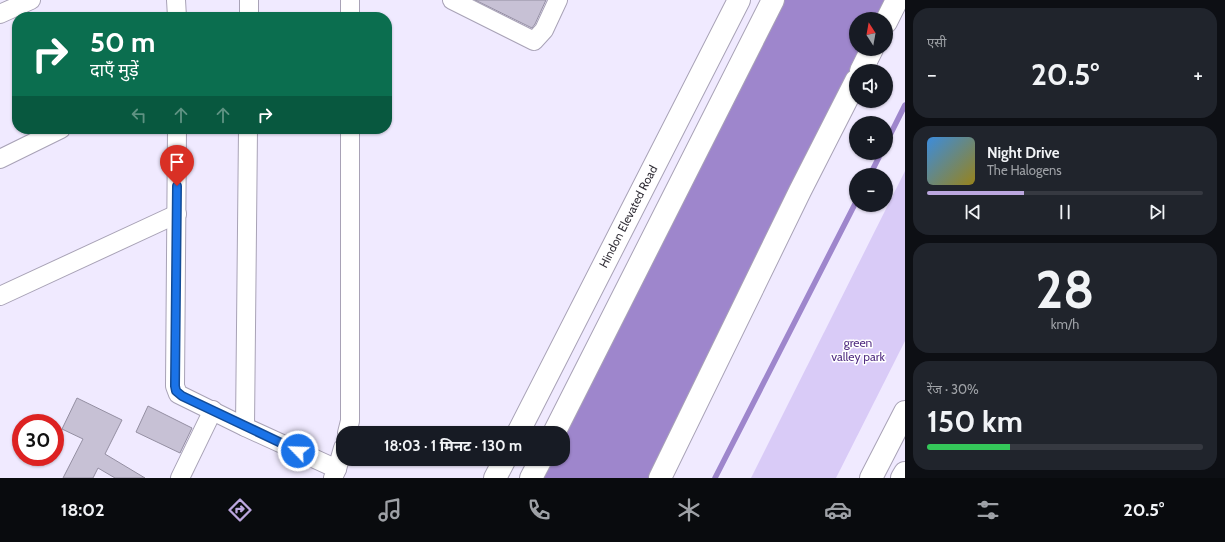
<!DOCTYPE html>
<html lang="hi">
<meta charset="utf-8">
<style>
:root{--surface:#171b24;--page:#20242c;--text:#f1f3f6;--muted:#9ea1a6;--line:#363941;--accent:#bba6de}
body{margin:0;font-family:Cabin,"Noto Sans Devanagari",sans-serif;background:var(--page);color:var(--text);height:100vh;display:flex;flex-direction:column;font-size:15px;white-space:nowrap}
*{box-sizing:border-box;margin:0}
p{font-size:13px;color:var(--muted)}
.icon{flex:none;width:22px;height:22px;fill:none;stroke:currentColor;stroke-width:2;stroke-linecap:round;stroke-linejoin:round}
.map{position:relative;flex:1;overflow:hidden}
.details{display:flex;flex-direction:column;gap:8px;padding:8px;background:#0d0f14;width:320px}
.details>*{flex:none}
.guide{position:absolute;left:12px;top:12px;width:380px;height:122px;border-radius:16px;box-shadow:0 1px 3px #0004;background:#0b6e4f;color:#fff;overflow:hidden}
.needle{width:26px;rotate:349deg}
.controls{position:absolute;left:849px;top:12px;display:grid;gap:8px}
.controls a{display:grid;place-items:center;width:44px;height:44px;border-radius:50%;background:var(--surface);box-shadow:0 1px 3px #0004;font-size:20px}
.speed{position:absolute;left:12px;top:414px;display:flex;gap:8px;font-size:20px;font-weight:700;text-align:center}
.speed>*{display:grid;place-content:center;width:52px;height:52px;border-radius:50%;background:var(--surface);box-shadow:0 1px 3px #0004;line-height:1}
.speed .limit{border:6px solid #d22;background:#fff;color:#111}
.pin{position:absolute;display:grid;place-items:center;width:34px;height:34px;color:#fff;margin:-41px -17px;border-radius:50% 50% 50% 0;rotate:-45deg;box-shadow:0 0 4px #0007}
.pin .icon{rotate:45deg}
.me{position:absolute;width:44px;margin:-22px;rotate:294deg;stroke-linejoin:round;filter:drop-shadow(0 0 3px #0008)}
.turn{display:flex;align-items:center;gap:14px;height:84px;padding:0 12px;font-size:18px}
.turn .icon{width:52px;height:52px;stroke-width:2.5}
.turn b{display:block;font-size:28px;line-height:34px}
.lanes{display:flex;align-items:center;height:38px;padding:0 12px;background:#0003;justify-content:center;gap:20px;direction:ltr}
.lanes .off{opacity:.35}
.big{font-size:30px;font-weight:700;line-height:1.1}
.details .tile{flex:1;display:flex;flex-direction:column;justify-content:center;gap:6px;min-width:0;padding:0 14px;border-radius:16px;background:var(--page)}
.details .dial{align-items:center;gap:0}
.dial b{font-size:52px;line-height:1}
.song{display:flex;align-items:center;gap:12px}
.cover{width:48px;height:48px;border-radius:6px;background:linear-gradient(135deg,hsl(210 70% 55%),hsl(50 70% 35%))}
.played{height:4px;border-radius:2px;background:linear-gradient(90deg,var(--accent) 35%,var(--line) 35%)}
.keys{display:flex;justify-content:space-around;direction:ltr}
.heat{display:flex;justify-content:space-between;align-items:center;font-size:22px;direction:ltr}
.charge{height:6px;border-radius:3px;background:linear-gradient(90deg,#34c759 30%,var(--line) 0)}
.trip{position:absolute;left:336px;top:426px;width:234px;height:40px;border-radius:16px;background:var(--surface);box-shadow:0 1px 3px #0004;font-weight:700;line-height:40px;text-align:center}
.tab-bar{display:flex;height:64px;justify-content:space-around;align-items:center;background:#090b0e;color:var(--muted)}
.tab-bar .icon{width:28px;height:28px}
.tab-bar .selected{color:var(--accent)}
.tab-bar b{font-size:18px;color:var(--text)}
main{display:flex;flex:1;min-height:0}
.map>svg:first-child{display:block}
.green{fill:#d9cbf7}
.water{fill:#9e86cc}
.lines{fill:none;stroke-linecap:round;stroke-linejoin:round}
.stream{stroke:#9e86cc;stroke-width:5.5}
.building{fill:#c7c1d5;stroke:#948fa2}
.minor-casing{stroke:#a8a2b6;stroke-width:20}
.tertiary-casing{stroke:#a8a2b6;stroke-width:24}
.motorway-casing{stroke:#a8a2b6;stroke-width:24}
.minor{stroke:#fff;stroke-width:18}
.tertiary{stroke:#fff;stroke-width:22}
.motorway{stroke:#fff;stroke-width:22}
.route-casing{stroke:#114b97;stroke-width:10}
.route{stroke:#1a73e8;stroke-width:7}
.labels{text-anchor:middle;stroke-width:3;stroke-linejoin:round;paint-order:stroke}
.street-label{font-size:12px;fill:#333038;stroke:#fff}
.park-label{font-size:12px;fill:#522f82;stroke:#fff}
</style>
<main>
<div class="map">
<svg width="905" height="478" viewBox="0 0 905 478">
<rect width="100%" height="100%" fill="#f0eaff"/>
<path class="green" d="M905 171V341L836 478H751Z"/>
<path class="water" d="M761 0H889L880 19H856V49H865L655 478H519L529 459H563V433H542Z"/>
<g class="lines">
<g class="stream">
<path d="M886 143 905 105"/>
<path d="M870 175 881 153"/>
<path d="M715 478 856 202"/>
</g>
</g>
<g class="building">
<path d="M475 0H546L535 24 532 28Z"/>
<path d="M77 398 122 420 105 454 145 478H115L98 468 93 478H63L83 439 62 429Z"/>
<path d="M148 406 192 428 180 453 136 432Z"/>
</g>
<g class="lines">
<g class="minor-casing">
<g id="minor">
<path d="M176 0 177 17"/>
<path d="M452 0 534 41 544 30 558 0"/>
<path d="M0 14 31 0"/>
<path d="M249 17V0"/>
<path d="M350 17V0"/>
<path d="M177 129 175 386 178 394 182 396 245 427 337 469"/>
<path d="M0 159 61 129"/>
<path d="M0 296 177 214"/>
<path d="M245 427 248 129"/>
<path d="M347 433 350 421V129"/>
<path d="M180 478 213 410"/>
<path d="M333 478 337 469 343 448"/>
</g>
</g>
<g class="tertiary-casing">
<g id="tertiary">
<path d="M886 22 897 0"/>
<path d="M861 71 872 49"/>
<path d="M660 478 800 191 856 81"/>
<path d="M871 478 905 412"/>
<path d="M902 478 905 473"/>
</g>
</g>
<g class="motorway-casing">
<g id="motorway">
<path id="s1" d="M518 433 739 0"/>
<path d="M554 433 773 0"/>
<path d="M495 478 505 459"/>
<path d="M531 478 541 459"/>
</g>
</g>
<use href="#minor" class="minor"/>
<use href="#tertiary" class="tertiary"/>
<use href="#motorway" class="motorway"/>
</g>
<g class="lines">
<g class="route-casing">
<path id="route" d="M177 186 175 386 176 391 182 396 298 451"/>
</g>
<use href="#route" class="route"/>
</g>
<g class="labels">
<g class="street-label">
<text dy="4" stroke="none"><textPath href="#s1" startOffset="243">Hindon Elevated Road</textPath></text>
</g>
<g class="park-label">
<text x="858" y="347">green<tspan x="858" dy="14">valley park</tspan></text>
</g>
</g>
</svg>
<div class="controls">
<a><svg class="needle" viewBox="-14 -14 28 28"><path d="M0-13l5 13h-10z" fill="#e53935"/><path d="M0 13l5-13h-10z" fill="#9ea1a6"/></svg></a>
<a><svg class="icon" aria-label="sound" viewBox="0 0 24 24"><path d="M4 9h4l5-4v14l-5-4H4zM17 9q2 3 0 6"/></svg></a>
<a>+</a>
<a>−</a>
</div>
<div class="speed"><div class="limit">30</div></div>
<div class="pin" style="left:177px;top:186px;background:#d93025"><svg class="icon" aria-label="arrive" viewBox="0 0 24 24"><path d="M6 21V4h12l-3 4 3 4H6"/></svg></div>
<svg class="me" style="left:298px;top:451px" viewBox="-20 -20 40 40"><circle r="17" fill="#1a73e8" stroke="#fff" stroke-width="3"/><path d="M0-11L8 9 0 5-8 9z" fill="#fff"/></svg>
<div class="trip">18:03 · 1 मिनट · 130 m</div>
<div class="guide">
<div class="turn"><svg class="icon" aria-label="right" viewBox="0 0 24 24"><path d="M7 20v-9h11M14 6l5 5-5 5"/></svg><div><b>50 m</b>दाएँ मुड़ें</div></div>
<div class="lanes"><svg class="icon off" aria-label="left" viewBox="0 0 24 24"><path d="M17 20v-9H6M10 6l-5 5 5 5"/></svg><svg class="icon off" aria-label="ahead" viewBox="0 0 24 24"><path d="M12 20V5M6 11l6-6 6 6"/></svg><svg class="icon off" aria-label="ahead" viewBox="0 0 24 24"><path d="M12 20V5M6 11l6-6 6 6"/></svg><svg class="icon" aria-label="right" viewBox="0 0 24 24"><path d="M7 20v-9h11M14 6l5 5-5 5"/></svg></div>
</div>
</div>
<section class="details">
<div class="tile"><p>एसी</p>
<div class="heat"><a>−</a><b class="big">20.5°</b><a>+</a></div>
</div>
<div class="tile">
<div class="song"><i class="cover"></i><div><b>Night Drive</b><p>The Halogens</p></div></div>
<div class="played"></div>
<div class="keys"><svg class="icon" aria-label="previous" viewBox="0 0 24 24"><path d="M18 5L8 12l10 7zM5 5v14"/></svg><svg class="icon" aria-label="pause" viewBox="0 0 24 24"><path d="M8 5v14M16 5v14"/></svg><svg class="icon" aria-label="next" viewBox="0 0 24 24"><path d="M6 5l10 7-10 7zM19 5v14"/></svg></div>
</div>
<div class="tile dial"><b>28</b><p>km/h</p></div>
<div class="tile"><p>रेंज · 30%</p><b class="big">150 km</b><div class="charge"></div></div>
</section>
</main>
<nav class="tab-bar">
<b>18:02</b>
<svg class="icon selected" aria-label="directions" viewBox="0 0 24 24"><path d="M12 3l9 9-9 9-9-9zM9 14v-3h6M13 9l2 2-2 2"/></svg>
<svg class="icon" aria-label="music" viewBox="0 0 24 24"><path d="M9 18V5l10-2v13"/><circle cx="6" cy="18" r="3"/><circle cx="16" cy="16" r="3"/></svg>
<svg class="icon" aria-label="phone" viewBox="0 0 24 24"><path d="M5 4h4l2 5-3 2q2 4 5 5l2-3 5 2v4C11 20 4 13 5 4z"/></svg>
<svg class="icon" aria-label="climate" viewBox="0 0 24 24"><path d="M12 3v18M4 7l16 10M4 17L20 7"/></svg>
<svg class="icon" aria-label="car" viewBox="0 0 24 24"><path d="M5 17H2v-5l4-1 3-4h7l3 4 3 1v5h-3M9 17h6M6 11h13"/><circle cx="7" cy="17" r="2"/><circle cx="17" cy="17" r="2"/></svg>
<svg class="icon" aria-label="filters" viewBox="0 0 24 24"><path d="M4 7h16M4 17h16"/><circle cx="9" cy="7" r="2"/><circle cx="15" cy="17" r="2"/></svg>
<b>20.5°</b>
</nav>
